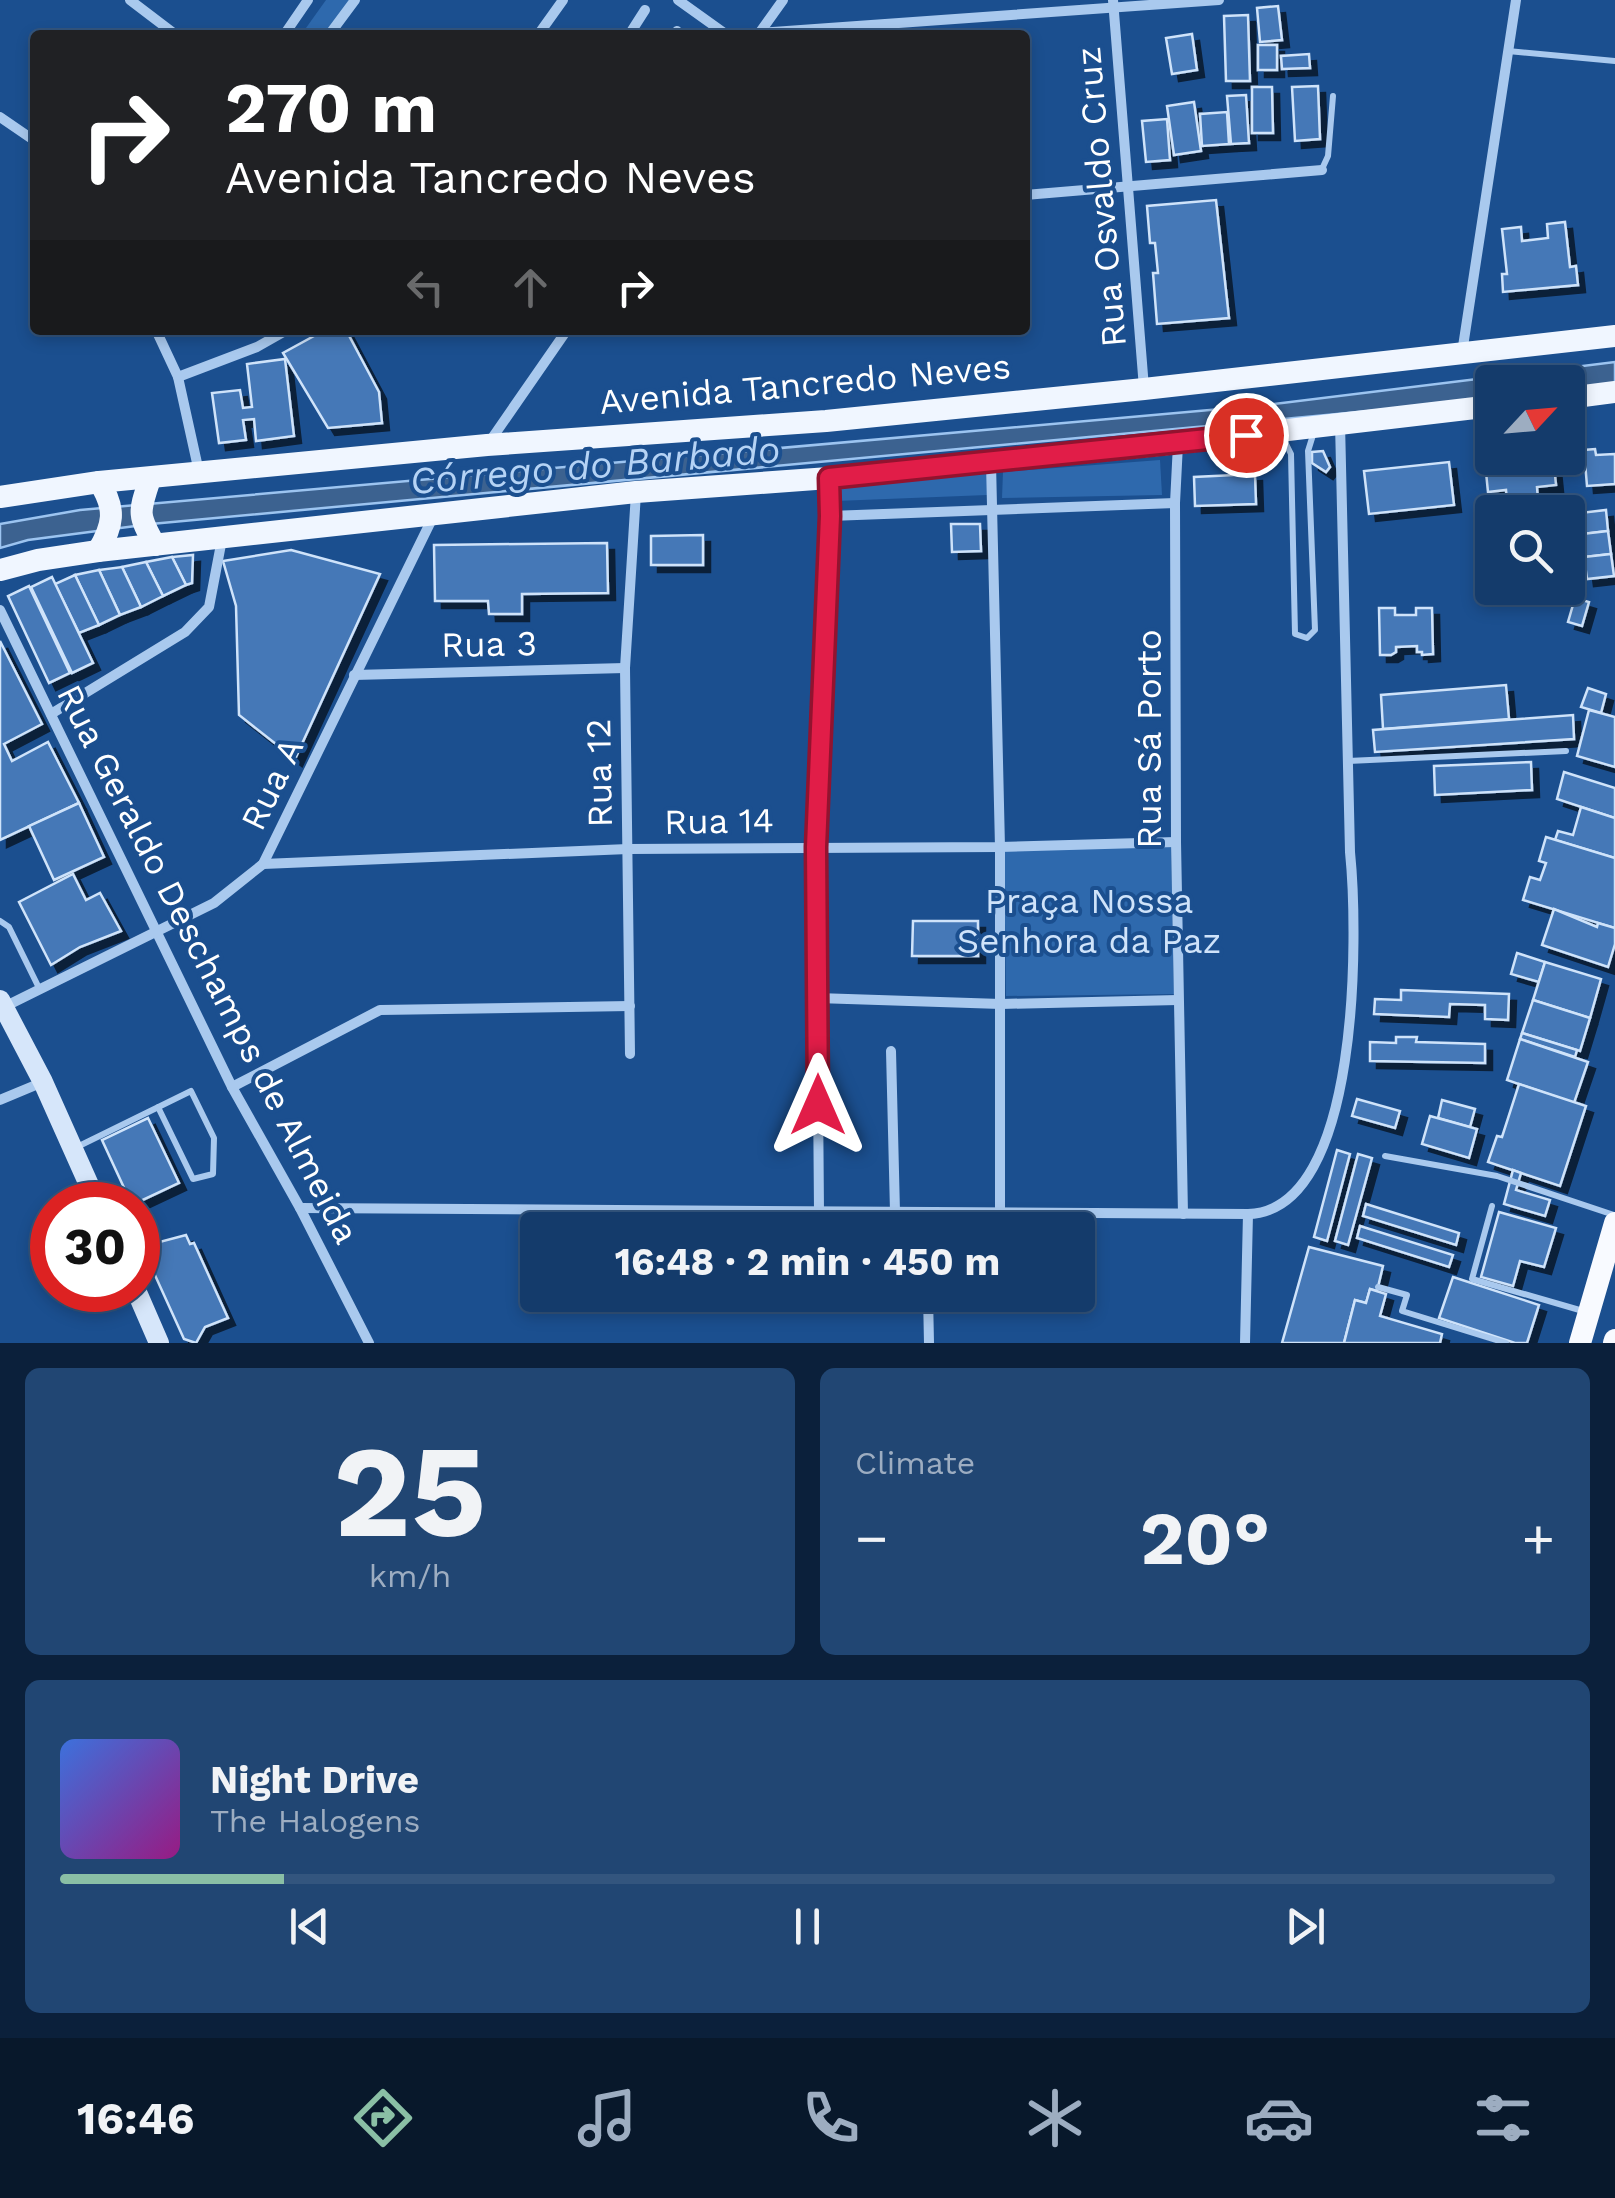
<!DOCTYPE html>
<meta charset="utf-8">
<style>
:root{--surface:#143b6b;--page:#214673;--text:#f1f3f6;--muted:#9dadc1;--line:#33557e;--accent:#8abfa5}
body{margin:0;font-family:"Work Sans",sans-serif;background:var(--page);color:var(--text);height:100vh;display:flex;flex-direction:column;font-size:38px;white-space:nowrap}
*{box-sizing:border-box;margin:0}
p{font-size:32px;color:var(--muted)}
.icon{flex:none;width:55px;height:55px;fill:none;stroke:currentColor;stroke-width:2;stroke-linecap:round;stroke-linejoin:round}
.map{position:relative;height:1343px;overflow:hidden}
.details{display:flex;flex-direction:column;gap:25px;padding:25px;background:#0b203b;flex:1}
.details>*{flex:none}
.banner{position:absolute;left:30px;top:30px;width:1000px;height:305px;border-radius:10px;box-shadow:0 5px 15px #0003,0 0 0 2px var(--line);background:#202124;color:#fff;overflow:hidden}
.needle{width:65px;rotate:64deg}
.fabs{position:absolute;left:1475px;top:365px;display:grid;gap:20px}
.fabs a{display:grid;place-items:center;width:110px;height:110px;border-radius:10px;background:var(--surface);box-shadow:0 5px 15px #0003,0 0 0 2px var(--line);font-size:50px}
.speed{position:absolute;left:30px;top:1182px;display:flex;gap:20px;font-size:50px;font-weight:700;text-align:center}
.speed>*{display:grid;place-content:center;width:130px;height:130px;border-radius:50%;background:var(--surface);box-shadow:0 5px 15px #0003,0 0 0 2px var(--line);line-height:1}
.speed .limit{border:15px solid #d22;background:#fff;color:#111}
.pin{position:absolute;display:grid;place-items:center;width:85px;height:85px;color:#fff;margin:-42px;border:5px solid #fff;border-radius:50%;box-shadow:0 2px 10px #0007}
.me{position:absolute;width:110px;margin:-55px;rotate:0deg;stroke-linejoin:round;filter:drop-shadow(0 0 8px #0008)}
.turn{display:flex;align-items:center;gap:35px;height:210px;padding:0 30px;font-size:45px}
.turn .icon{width:130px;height:130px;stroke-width:2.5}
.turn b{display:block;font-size:70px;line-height:85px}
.lanes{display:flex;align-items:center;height:95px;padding:0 30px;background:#0003;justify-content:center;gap:50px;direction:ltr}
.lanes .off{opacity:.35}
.big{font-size:75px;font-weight:700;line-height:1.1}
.details .tile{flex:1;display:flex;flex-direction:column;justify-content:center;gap:15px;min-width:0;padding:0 35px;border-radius:15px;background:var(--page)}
.details .dial{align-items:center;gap:0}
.dial b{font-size:130px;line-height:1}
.song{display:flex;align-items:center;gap:30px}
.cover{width:120px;height:120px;border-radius:15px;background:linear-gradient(135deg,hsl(220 70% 55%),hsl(310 70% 35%))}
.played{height:10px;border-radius:5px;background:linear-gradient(90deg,var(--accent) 15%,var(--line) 15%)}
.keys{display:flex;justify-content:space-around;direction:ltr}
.heat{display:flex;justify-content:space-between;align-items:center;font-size:55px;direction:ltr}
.details .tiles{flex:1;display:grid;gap:25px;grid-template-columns:1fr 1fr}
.tile:last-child{grid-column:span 2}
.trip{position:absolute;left:520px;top:1212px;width:575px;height:100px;border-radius:10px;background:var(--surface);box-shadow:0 5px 15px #0003,0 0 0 2px var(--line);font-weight:700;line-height:100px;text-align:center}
.tabs{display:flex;height:160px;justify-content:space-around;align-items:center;background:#08182b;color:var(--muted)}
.tabs .icon{width:70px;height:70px}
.tabs .active{color:var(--accent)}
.tabs b{font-size:45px;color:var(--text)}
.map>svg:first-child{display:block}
.green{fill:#2e69ad}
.water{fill:#3c6290;stroke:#9cc4f0;stroke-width:2.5}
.building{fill:#4478b7;stroke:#cfe3fa;stroke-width:2.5;filter:url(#shadow)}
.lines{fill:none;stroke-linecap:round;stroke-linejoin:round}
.service{stroke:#a9c9ee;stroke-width:6}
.minor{stroke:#a9c9ee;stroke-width:10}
.secondary{stroke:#d6e6fa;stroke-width:20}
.primary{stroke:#f0f6ff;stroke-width:22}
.trunk{stroke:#f8faff;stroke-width:22}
.route-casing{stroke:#92132f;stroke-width:25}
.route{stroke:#e11d48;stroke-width:18}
.labels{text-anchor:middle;stroke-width:8;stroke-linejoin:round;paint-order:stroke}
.street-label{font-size:35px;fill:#fff;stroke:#1b4f8f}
.park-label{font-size:35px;fill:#cfe3fa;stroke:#1b4f8f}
.water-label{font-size:38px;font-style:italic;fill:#b5d3f5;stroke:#1b4f8f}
</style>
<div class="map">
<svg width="1615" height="1343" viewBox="0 0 1615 1343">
<defs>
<filter id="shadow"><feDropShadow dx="7" dy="7" stdDeviation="0" flood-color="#0009"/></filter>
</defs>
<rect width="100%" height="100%" fill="#1b4f8f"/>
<g class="green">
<path d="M326 0H351L325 35H301Z"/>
<path d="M1160 460 1162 495 1002 498 1003 472Z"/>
<path d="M987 467V495L836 501 837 483Z"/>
<path d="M1171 847 1174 994 1006 996 1004 849Z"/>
</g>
<path class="water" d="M1615 362V384L1568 389V382H1492V398L1412 407 151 524 28 540 0 548V524L80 510 1266 405Z"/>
<g class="building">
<path d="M1278 6 1282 40 1260 42 1257 8Z"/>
<path d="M1248 15 1250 81H1226L1224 16Z"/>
<path d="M1192 34 1197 70 1172 74 1166 38Z"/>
<rect x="1258" y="45" width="19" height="25"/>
<path d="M1309 54 1310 68 1282 69 1281 56Z"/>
<path d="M1318 86 1320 139 1295 141 1292 87Z"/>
<path d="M1252 87H1272L1273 133H1252Z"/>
<path d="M1246 95 1249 143 1231 144 1227 96Z"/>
<path d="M1194 102 1201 151 1174 155 1167 106Z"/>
<path d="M1227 112 1229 144 1202 146 1200 114Z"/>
<path d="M1167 119 1170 160 1146 162 1142 121Z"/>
<path d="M1216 200 1229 318 1157 324 1153 273H1158L1155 243H1150L1147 206Z"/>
<path d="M1565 222 1570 267 1576 266 1578 285 1503 292 1502 274H1507L1502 229 1521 227 1522 241 1548 238 1547 224Z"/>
<path d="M325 330H346L379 392 382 423 328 428 283 353Z"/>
<path d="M285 359 294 436 256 441 254 419 243 420 246 440 219 443 212 393 240 390 243 408 252 407 247 364Z"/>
<path d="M1595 449 1596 455 1615 454V484L1587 486 1584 450Z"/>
<path d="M1323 451 1330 467 1326 472 1312 463V452Z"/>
<path d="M1449 462 1454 505 1369 514 1364 471Z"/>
<path d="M1554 465 1556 485 1537 487 1539 512H1508L1506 490 1488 492 1486 472Z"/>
<path d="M1255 474 1256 504 1195 506 1194 477Z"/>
<path d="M1606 510 1608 531 1582 534 1580 513Z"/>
<path d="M951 524H980L981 551 952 552Z"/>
<path d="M1608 531 1611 554 1584 557 1582 534Z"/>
<path d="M703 535V565H651V536Z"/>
<path d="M607 543 608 593 522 594V614H489L488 601H435L434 545Z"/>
<path d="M291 550 380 574 295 759 239 715 236 606 223 561Z"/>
<path d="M1611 554 1614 576 1587 579 1584 557Z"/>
<path d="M193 555 192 583 186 585 172 557Z"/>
<path d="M172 557 186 585 163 596 146 562Z"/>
<path d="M146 562 163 596 141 607 122 567Z"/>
<path d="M122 567 141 607 120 615 99 570Z"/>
<path d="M99 570 120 615 99 625 75 575Z"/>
<path d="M75 575 99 625 79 633 55 584Z"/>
<path d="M52 577 93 663 72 673 31 587Z"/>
<path d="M29 586 70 673 49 683 8 596Z"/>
<path d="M1575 598 1589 602 1582 626 1568 622Z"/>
<path d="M1379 608H1395V615H1416V608H1432L1433 654 1422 655V652H1417V646L1396 647V652L1391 655H1380Z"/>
<path d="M0 641 42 724 4 744 12 761 48 742 79 803 0 840Z"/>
<path d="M1506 685 1509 719 1383 729 1381 695Z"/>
<path d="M1588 688 1606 694 1601 713 1581 707Z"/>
<path d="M1589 710 1615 717V767L1577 756Z"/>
<path d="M1573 715 1574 739 1375 752 1373 730Z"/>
<path d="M1531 762 1532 790 1435 795 1434 766Z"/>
<path d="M1564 772 1615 788V818L1557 799Z"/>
<path d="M79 803 104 857 54 880 29 826Z"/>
<path d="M1581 807 1615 818V858L1555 840 1558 831 1573 835Z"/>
<path d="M1546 837 1615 858V928L1523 900 1530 877 1540 880 1546 863 1539 861Z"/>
<path d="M73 874 86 900 100 893 121 931 80 947 51 965 19 902Z"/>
<path d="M1554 909 1597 927 1598 923 1615 928V944L1608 967 1542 945Z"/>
<path d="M913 921H978V956H912Z"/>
<path d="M1517 953 1545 962 1539 982 1511 974Z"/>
<path d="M1545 962 1601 979 1590 1018 1533 1000Z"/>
<path d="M1401 990 1509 994 1508 1020 1485 1019V1005L1450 1004 1449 1017 1374 1014 1375 999 1401 1000Z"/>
<path d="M1533 1000 1590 1018 1580 1051 1522 1033Z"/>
<path d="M1522 1033 1577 1050 1575 1057 1520 1039Z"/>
<path d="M1396 1037H1417L1416 1042 1485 1044V1063L1370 1061V1042L1396 1043Z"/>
<path d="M1520 1039 1588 1062 1574 1103 1507 1080Z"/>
<path d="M1519 1084 1586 1106 1560 1186 1488 1162 1497 1136 1502 1137Z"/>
<path d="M1357 1099 1400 1111 1395 1128 1352 1116Z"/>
<path d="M1442 1100 1475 1109 1470 1127 1438 1118Z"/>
<path d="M1430 1116 1477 1129 1469 1158 1422 1144Z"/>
<path d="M148 1118 179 1183 132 1205 102 1140Z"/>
<path d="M1337 1150 1350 1154 1327 1241 1314 1237Z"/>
<path d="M1358 1154 1372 1158 1348 1245 1335 1241Z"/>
<path d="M1513 1170 1521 1173 1516 1190 1550 1200 1545 1216 1504 1204Z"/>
<path d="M1366 1204 1459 1233 1456 1245 1363 1216Z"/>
<path d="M1499 1212 1556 1228 1544 1267 1520 1261 1513 1286 1481 1277Z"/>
<path d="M1360 1226 1453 1255 1449 1267 1357 1238Z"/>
<path d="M186 1235 190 1244 194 1243 228 1318 205 1327 196 1343 184 1339 144 1251 148 1245Z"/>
<path d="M1309 1247 1383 1266 1377 1291 1370 1289 1366 1303 1355 1300 1344 1343H1282Z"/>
<path d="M1453 1277 1539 1305 1527 1343H1515L1439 1318Z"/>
<path d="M1370 1289 1386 1294 1380 1316 1442 1334 1440 1343H1344L1355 1300 1366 1303Z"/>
</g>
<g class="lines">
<g class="service">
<path d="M1508 51 1615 61"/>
<path d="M1322 169 1328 156 1333 96"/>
<path d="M1282 436 1291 454 1295 634 1307 638 1315 630 1308 451 1313 435"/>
<path d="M1348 761 1566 751"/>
<path d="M0 921 9 927 40 990"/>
<path d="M79 1146 191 1091 214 1138 213 1174 193 1179 158 1107"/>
<path d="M1385 1156 1497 1176 1614 1215"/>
<path d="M1492 1206 1472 1279 1583 1311"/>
<path d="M1378 1287 1407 1295 1402 1311 1506 1343"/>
</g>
<g class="minor">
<path d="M130 0 176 35"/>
<path d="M678 0 727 35"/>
<path d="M1113 0 1144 388"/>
<path d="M760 33 1219 0"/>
<path d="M284 35 308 0"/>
<path d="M329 35 355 0"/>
<path d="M538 35 563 0"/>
<path d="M629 35 645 10"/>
<path d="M674 35 677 31"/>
<path d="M758 35 783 0"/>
<path d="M0 117 35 141"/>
<path d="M1025 195 1322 170"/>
<path d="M156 330 178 377 199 472"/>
<path d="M1462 353 1516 0"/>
<path d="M178 377 257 347 287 330"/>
<path d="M488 444 567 330"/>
<path d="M1178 444 1175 503 1176 842 1183 1214"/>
<path d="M991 463 1000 847V1213"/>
<path d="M830 516 1175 503"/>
<path d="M0 610 232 1087 300 1208 369 1343"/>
<path d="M354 675 625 668"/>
<path d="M51 714 185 632 209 607 222 539"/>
<path d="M263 864 628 849 1000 847 1176 842"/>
<path d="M817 998 1001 1004 1178 1000"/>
<path d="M4 1007 214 903 263 864 434 515"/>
<path d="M891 1051 895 1212"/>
<path d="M630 1054 625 668 636 493"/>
<path d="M232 1087 380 1010 630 1006"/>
<path d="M0 1100 43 1082"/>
<path d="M300 1208 1248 1214C1362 1211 1358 931 1350 852L1340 423"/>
<path d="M819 1211 816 847 830 516 829 479"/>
<path d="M927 1212V1230"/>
<path d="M928 1295 929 1343"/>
<path d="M1245 1343 1248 1214"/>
</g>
<g class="secondary">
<path d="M0 1000 43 1082 98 1205"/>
<path d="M136 1290 159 1343"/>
</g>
<g class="primary">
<path d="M1568 398 1615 392"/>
<path d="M150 479C139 512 137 514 155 545"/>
<path d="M0 497 99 482 487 445 826 421 1144 389 1615 336"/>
<path d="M98 551C113 526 117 509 99 482"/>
<path d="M0 570 38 560 98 551 636 492 829 478 1178 443 1492 406"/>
</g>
<g class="trunk">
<path d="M1580 1343 1615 1223"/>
<path d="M1614 1343 1615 1340"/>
</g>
</g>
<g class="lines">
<g class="route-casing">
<path id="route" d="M818 1105 816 847 830 516 829 478 1246 435"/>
</g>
<use href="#route" class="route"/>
</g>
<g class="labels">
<g class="street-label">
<text transform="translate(1101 197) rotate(-95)" y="12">Rua Osvaldo Cruz</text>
<text transform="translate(805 384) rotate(-5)" y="12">Avenida Tancredo Neves</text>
<text transform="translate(489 644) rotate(-1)" y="12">Rua 3</text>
<text transform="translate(1149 739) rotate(-90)" y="12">Rua Sá Porto</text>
<text transform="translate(599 773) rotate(-91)" y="12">Rua 12</text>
<text transform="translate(272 784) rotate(-64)" y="12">Rua A</text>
<text transform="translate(719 821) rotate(-1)" y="12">Rua 14</text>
<text transform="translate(208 964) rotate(63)" y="12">Rua Geraldo Deschamps de Almeida</text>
</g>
<g class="park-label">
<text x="1089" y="913">Praça Nossa<tspan x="1089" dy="40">Senhora da Paz</tspan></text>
</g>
<g class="water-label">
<text transform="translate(595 465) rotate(-5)" y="13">Córrego do Barbado</text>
</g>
</g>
</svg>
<div class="fabs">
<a><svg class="needle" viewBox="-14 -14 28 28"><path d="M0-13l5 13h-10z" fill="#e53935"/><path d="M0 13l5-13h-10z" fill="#9dadc1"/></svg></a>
<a><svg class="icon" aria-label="search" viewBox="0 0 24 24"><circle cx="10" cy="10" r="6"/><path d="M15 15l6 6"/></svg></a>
</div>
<div class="speed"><div class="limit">30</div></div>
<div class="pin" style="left:1246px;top:435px;background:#d93025"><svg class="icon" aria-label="arrive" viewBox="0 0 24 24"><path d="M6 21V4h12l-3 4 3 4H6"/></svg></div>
<svg class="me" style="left:818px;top:1105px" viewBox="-20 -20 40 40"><path d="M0-17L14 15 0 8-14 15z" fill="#e11d48" stroke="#fff" stroke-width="4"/></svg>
<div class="trip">16:48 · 2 min · 450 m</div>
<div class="banner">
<div class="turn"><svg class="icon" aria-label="right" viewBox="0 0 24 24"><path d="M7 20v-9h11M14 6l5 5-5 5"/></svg><div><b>270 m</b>Avenida Tancredo Neves</div></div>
<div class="lanes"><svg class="icon off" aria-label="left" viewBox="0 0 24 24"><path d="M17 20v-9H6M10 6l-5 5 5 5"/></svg><svg class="icon off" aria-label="ahead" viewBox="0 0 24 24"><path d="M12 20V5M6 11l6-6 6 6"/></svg><svg class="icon" aria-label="right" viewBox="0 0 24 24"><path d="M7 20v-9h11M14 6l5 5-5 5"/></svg></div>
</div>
</div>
<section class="details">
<div class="tiles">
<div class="tile dial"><b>25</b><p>km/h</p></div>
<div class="tile"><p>Climate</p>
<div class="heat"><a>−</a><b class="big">20°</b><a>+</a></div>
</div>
<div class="tile">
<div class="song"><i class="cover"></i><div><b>Night Drive</b><p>The Halogens</p></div></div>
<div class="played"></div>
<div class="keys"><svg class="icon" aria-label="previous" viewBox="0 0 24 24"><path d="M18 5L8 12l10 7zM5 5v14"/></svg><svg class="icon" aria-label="pause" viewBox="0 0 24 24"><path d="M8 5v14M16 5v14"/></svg><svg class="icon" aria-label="next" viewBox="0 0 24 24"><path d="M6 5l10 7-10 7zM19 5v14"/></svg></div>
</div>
</div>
</section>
<nav class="tabs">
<b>16:46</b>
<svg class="icon active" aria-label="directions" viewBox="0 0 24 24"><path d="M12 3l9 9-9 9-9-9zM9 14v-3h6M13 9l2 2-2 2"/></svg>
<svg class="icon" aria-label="music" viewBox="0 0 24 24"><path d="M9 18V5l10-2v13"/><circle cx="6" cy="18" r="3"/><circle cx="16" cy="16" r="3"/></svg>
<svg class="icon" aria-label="phone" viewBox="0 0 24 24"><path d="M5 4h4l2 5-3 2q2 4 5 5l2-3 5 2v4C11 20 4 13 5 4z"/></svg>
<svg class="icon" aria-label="climate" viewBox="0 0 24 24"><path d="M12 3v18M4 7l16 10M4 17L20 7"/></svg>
<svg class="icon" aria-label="car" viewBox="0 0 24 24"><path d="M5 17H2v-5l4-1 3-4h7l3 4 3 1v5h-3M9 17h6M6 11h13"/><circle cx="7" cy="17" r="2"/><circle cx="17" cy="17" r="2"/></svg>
<svg class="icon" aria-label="filters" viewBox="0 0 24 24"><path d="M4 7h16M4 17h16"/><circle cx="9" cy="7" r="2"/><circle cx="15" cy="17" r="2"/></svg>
</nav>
